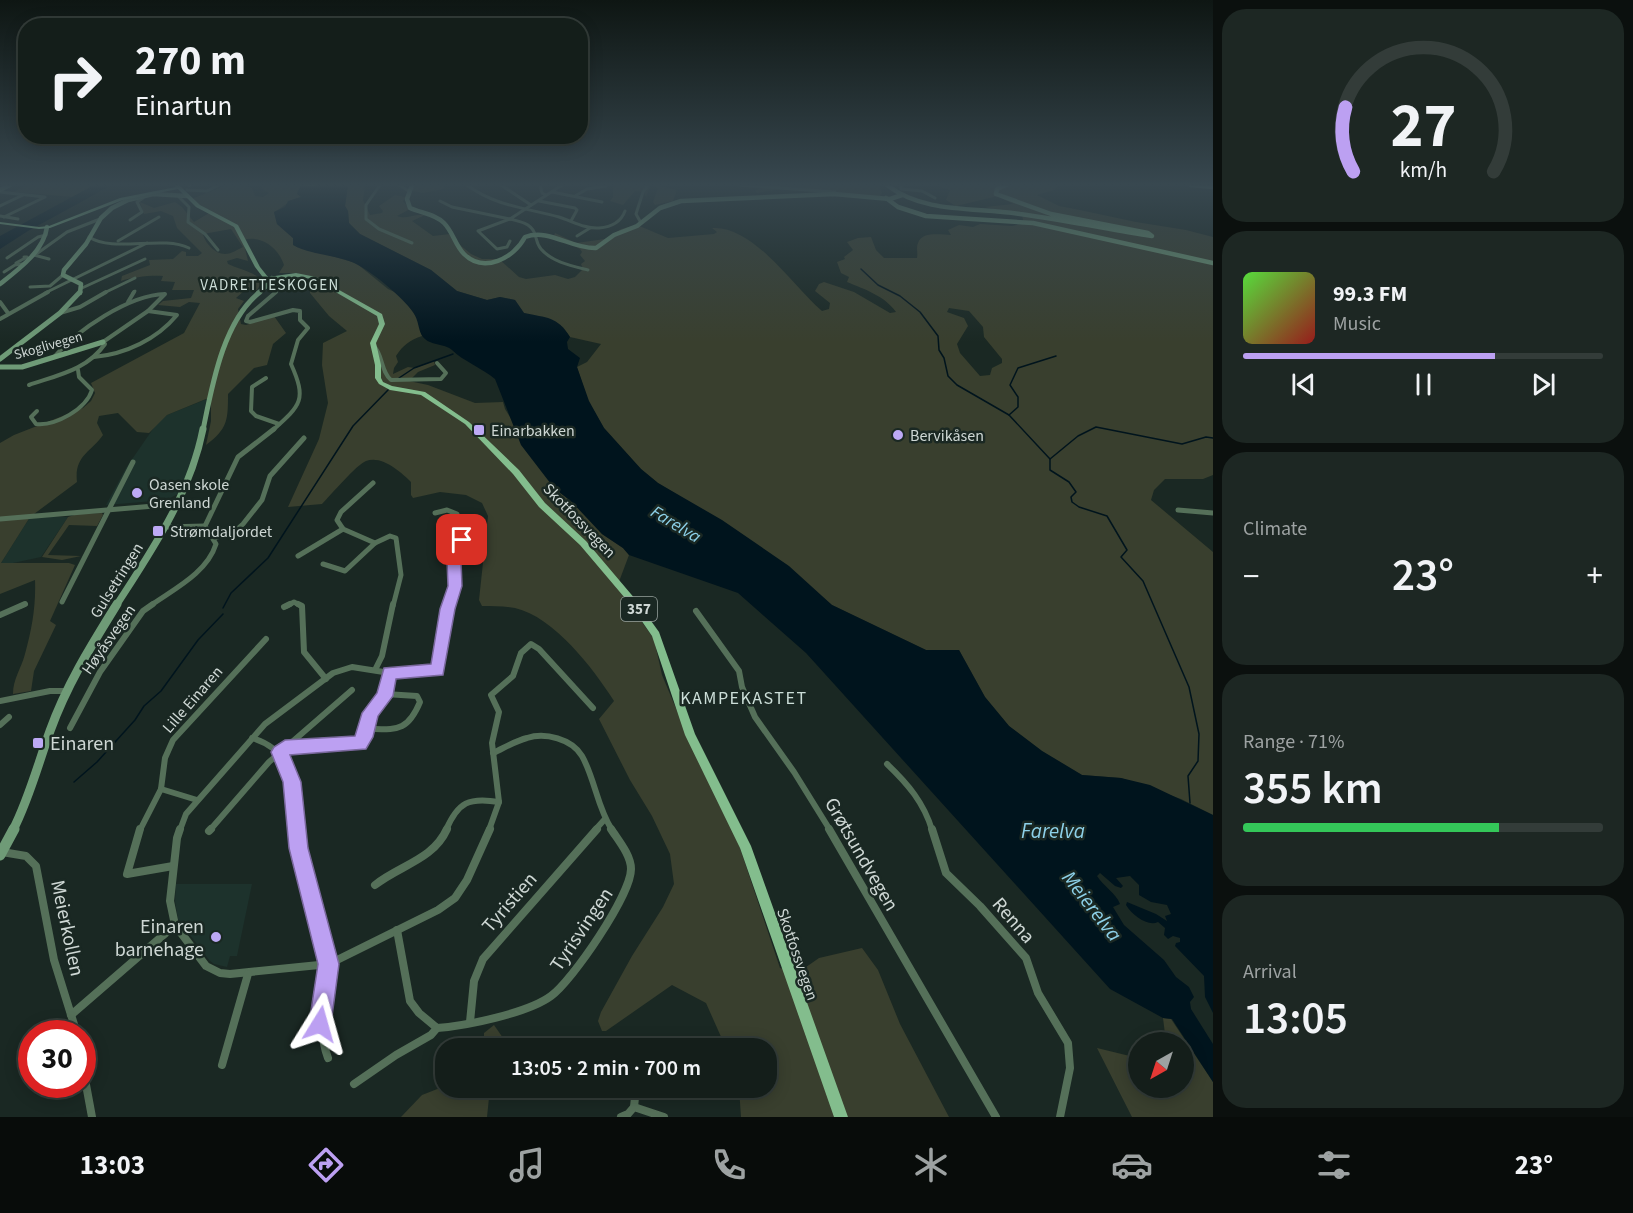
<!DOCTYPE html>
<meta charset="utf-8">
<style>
:root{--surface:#141e1a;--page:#1d2723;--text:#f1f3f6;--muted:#9da2a2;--line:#333c39;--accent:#bca0f2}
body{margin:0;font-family:"Source Sans 3",sans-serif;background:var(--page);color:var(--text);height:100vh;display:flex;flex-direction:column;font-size:22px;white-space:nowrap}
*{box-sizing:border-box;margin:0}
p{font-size:20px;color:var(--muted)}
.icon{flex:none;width:33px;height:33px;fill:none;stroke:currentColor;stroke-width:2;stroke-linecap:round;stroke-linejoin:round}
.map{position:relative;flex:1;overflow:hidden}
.panel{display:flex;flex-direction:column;gap:9px;padding:9px;background:#0b100e;width:420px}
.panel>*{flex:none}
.banner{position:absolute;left:18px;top:18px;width:570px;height:126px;border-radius:24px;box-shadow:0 3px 15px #0003,0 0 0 2px var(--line);background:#141e1a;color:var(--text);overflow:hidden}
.needle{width:39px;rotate:219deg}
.controls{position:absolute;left:1128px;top:1032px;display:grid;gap:12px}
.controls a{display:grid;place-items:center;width:66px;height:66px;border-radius:50%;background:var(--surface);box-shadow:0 3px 15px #0003,0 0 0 2px var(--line);font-size:30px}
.speed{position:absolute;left:18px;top:1020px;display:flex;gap:12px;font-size:30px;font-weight:700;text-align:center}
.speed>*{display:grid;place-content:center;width:78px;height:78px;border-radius:50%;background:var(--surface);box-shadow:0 3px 15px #0003,0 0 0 2px var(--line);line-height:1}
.speed .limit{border:9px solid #d22;background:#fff;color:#111}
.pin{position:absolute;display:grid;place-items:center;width:51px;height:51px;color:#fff;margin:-26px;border-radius:12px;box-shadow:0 3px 9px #0006}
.me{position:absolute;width:66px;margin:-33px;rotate:8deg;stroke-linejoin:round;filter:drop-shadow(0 0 4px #0008)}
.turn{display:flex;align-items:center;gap:21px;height:126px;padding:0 18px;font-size:27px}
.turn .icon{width:78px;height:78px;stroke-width:2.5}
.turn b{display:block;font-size:42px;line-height:51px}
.big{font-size:45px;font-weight:600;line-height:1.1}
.panel .widget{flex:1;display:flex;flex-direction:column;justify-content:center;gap:9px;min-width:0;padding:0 21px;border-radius:24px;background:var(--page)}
.panel .dial{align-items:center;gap:0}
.dial svg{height:156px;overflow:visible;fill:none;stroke:var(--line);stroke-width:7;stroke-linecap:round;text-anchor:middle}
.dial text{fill:var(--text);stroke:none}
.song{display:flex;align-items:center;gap:18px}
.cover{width:72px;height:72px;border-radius:9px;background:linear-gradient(135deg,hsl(110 70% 55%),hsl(0 70% 35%))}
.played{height:6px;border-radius:3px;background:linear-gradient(90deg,var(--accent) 70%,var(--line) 70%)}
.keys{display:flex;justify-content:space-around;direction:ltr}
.heat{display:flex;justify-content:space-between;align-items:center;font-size:33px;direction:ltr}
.charge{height:9px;border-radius:4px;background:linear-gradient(90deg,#34c759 71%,var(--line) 0)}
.trip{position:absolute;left:435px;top:1038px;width:342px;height:60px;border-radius:24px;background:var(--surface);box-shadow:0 3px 15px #0003,0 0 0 2px var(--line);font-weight:600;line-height:60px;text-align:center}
.menu{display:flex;height:96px;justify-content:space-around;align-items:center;background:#080c0a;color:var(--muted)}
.menu .icon{width:42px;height:42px}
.menu .active{color:var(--accent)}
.menu b{font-size:27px;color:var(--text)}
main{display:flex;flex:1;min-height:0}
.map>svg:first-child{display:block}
.built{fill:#1d322c}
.green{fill:#393f2e;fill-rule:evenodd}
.water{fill:#00141d}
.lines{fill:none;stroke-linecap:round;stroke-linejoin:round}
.stream{stroke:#00141d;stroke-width:1.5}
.street-far4{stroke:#557059;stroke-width:3}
.street-far3{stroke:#557059;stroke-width:4}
.street-far2{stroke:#557059;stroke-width:5}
.street-far1{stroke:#557059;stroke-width:6}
.street{stroke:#557059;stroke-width:8}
.secondary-far4{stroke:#6f9b77;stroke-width:4.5}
.secondary-far3{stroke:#6f9b77;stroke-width:5}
.secondary-far2{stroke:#6f9b77;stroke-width:7}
.secondary-far1{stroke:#6f9b77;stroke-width:9}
.secondary{stroke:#6f9b77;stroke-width:11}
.primary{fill:#83bd8d;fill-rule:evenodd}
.route{fill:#bca0f2;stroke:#7a689d;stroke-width:1.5}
.poi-dot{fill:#bda9f5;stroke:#1a2823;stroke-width:2}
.labels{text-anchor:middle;stroke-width:5;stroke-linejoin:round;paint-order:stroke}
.far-street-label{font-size:14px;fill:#ced7d4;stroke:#1a2823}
.far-neighbourhood-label{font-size:15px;letter-spacing:1.5px;fill:#ccded8;stroke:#1a2823}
.shield{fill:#1a2823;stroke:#98a29f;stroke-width:1.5}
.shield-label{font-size:15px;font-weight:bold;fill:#ced7d4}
.poi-label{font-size:16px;fill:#ced7d4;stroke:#1a2823;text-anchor:start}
.street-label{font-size:16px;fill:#ced7d4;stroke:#1a2823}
.water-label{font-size:18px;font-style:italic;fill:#8dd1e9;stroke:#1a2823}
.neighbourhood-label{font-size:18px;letter-spacing:1.5px;fill:#ccded8;stroke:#1a2823}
.near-poi-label{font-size:20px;fill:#ced7d4;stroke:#1a2823;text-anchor:start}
.near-street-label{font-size:20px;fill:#ced7d4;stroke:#1a2823}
.near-water-label{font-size:21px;font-style:italic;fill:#8dd1e9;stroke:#1a2823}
</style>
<main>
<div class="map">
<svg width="1213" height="1117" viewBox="0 0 1213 1117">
<rect width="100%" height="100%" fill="#1a2823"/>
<g class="built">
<path d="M207 399 194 458 180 493 166 500 106 505 126 468 155 426 167 415Z"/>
<path d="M30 517H68L41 557 13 563H1Z"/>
<path d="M176 884H252L237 956H230L227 967 214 964 209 960 178 919 175 901Z"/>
</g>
<g class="green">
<path d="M27 185H94L74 197 13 192Z"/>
<path d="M227 185H243L252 188 255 196 263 197 269 193 262 189V185H301L297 193 301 197C290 199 284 207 274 212L277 224 293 238 314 251 356 263 388 289 401 295 419 321 422 336C410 340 403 345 396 356L398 362 394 368 393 374 408 367 415 368 434 361 435 365 418 372 409 381 428 385 475 403 503 402 505 409 554 488 572 502 602 534 623 548 629 555 617 587 654 639 662 675 680 718 735 833 780 968 799 972 819 958 862 948 878 970 900 1024 949 1117H741L739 1088H766V1048H726L706 1003 672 985 606 1031H602L598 1021 601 1012 632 956 663 907 674 884 670 854 652 816 630 780 599 719 614 701C593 668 554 617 515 608 504 606 493 606 482 606L479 600 488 516 482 503 466 495 440 492 413 498 411 495V482C401 472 382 455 366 461 357 464 330 496 322 504L288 507 319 439 328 403 322 365 323 343 347 331 329 316 310 293V276H299L298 273H279L284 265C278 247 261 235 243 240L248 261 237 258 227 261 228 264C238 269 257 272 262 282L257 290H245L236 298 244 301 238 309 241 324 246 325 274 316 286 333 273 344 267 365 254 368 228 394C228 419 228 429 206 445L211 421V399H206L167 415 149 433 137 432 118 413 99 416 97 423 103 435C90 453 74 456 77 482L30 517 1 563H69L75 565 50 621 56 625 34 671 31 691 13 694C13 679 21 669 25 654 32 629 36 606 35 580L0 594V443L14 435 83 408 91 401 95 393 91 383 184 333 200 303 189 302 180 307 158 305 163 301 191 298 194 290H172L175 282 161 281 163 276C152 275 132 277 121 281L122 276 150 265 149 260 173 259 182 251 186 252V256H198L202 253 177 228 173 216 161 211 144 214 140 203 135 200 154 208 175 202 182 207 194 222 211 212 194 201V198ZM231 229 243 247C238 249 232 254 225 254 215 254 205 243 203 234Z"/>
<path d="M348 185H365L363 200 370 215 382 213 383 211 379 206 395 195 405 197 410 185H445L444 189 423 193 412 191 403 201 410 209 397 216C407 220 414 213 425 215L412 221 433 236 450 234 454 240 471 254 482 259H499L519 277 526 279 555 275 568 279 575 277 583 269 581 264 585 261 580 255 582 252 580 249 554 236 555 233 576 243 605 239 621 229 637 225 668 238 714 234 717 232 712 228C753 225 793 286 822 311L829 309 830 303 815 291 819 284 824 282 854 292 890 313 896 312C885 296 864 289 847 282L849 277 841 273 837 262 845 259 844 257 853 250 847 242 858 238 871 237 876 250 884 258H917C918 253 916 247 918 243 922 231 941 235 951 235L948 230 959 225 973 227 980 224 1012 226 1027 223 1023 220 1022 215 985 207 1013 204 998 196 956 206 946 200 950 190 933 185H1059L1054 190 1037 195 1059 206 1075 209 1136 222 1186 230 1213 237V475L1203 479H1165L1154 490 1151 500 1213 552V815L1181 799 1121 778 1082 775 1042 751 1009 726 985 697 959 650H926L832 605 743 535 658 483 641 469 604 428 588 401 577 367 587 362 601 344 570 337 563 327 524 313 515 300 500 297 487 300 457 291 431 270 360 234 349 223 348 211 345 206ZM949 308 969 311 983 327 984 337 1002 359V363L992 368 990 375 980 376 960 353 957 344 968 326 964 318 947 312Z"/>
<path d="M613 185 660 186 677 190 673 201 655 205 653 202 658 188 650 186 646 197 644 192 635 191 623 205 610 201 613 197Z"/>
<path d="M746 185H879L882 193 880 196 817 194 822 192 780 189 757 193 755 191 760 188Z"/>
<path d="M102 513 103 515 97 526 69 525 48 555 81 556 62 560 42 557 68 517 77 514Z"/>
<path d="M1163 1018 1171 1019 1213 1082V1117H1132L1097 1048 1138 1058V1088H1184V1042H1166Z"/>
<path d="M494 1025 510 1048H490L484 1039V1033Z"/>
<path d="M445 1086 490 1088 487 1117H401L422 1095Z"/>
</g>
<g class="water">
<path d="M94 185H112L28 231 0 249V236Z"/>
<path d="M301 185H348L345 206 348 211 349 223 360 234 431 270 457 291 487 300 500 297 515 300 524 313C547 318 557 316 570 337L567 342 568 349 580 358 577 367 589 401 604 428 641 469 658 483 722 520 789 566 832 605 926 650H959L985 697 1009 726 1042 751 1082 775 1121 778 1150 785 1213 815V1013L1205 997 1204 976 1175 946 1176 943 1180 942V938L1173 936 1168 939 1164 935 1165 928 1158 922C1148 927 1132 915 1126 905L1127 902 1156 914 1167 921 1165 916 1171 914 1167 905 1151 902 1139 895V885L1130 876 1116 878 1123 886 1121 888 1115 886 1100 873 1097 876C1103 886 1116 893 1120 904L1113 907 1124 925 1164 960 1176 977 1189 987 1194 997 1190 1002 1191 1009 1213 1044V1082L1172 1019 1163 1018 1110 989 806 653 738 593 629 555 623 548 602 534 572 502 554 488 521 445 495 379C482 368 463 361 452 350 444 343 430 346 423 337 418 331 419 320 413 312 402 297 376 275 358 265 338 254 312 256 293 245V238L277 224 274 212 285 207 288 201 301 197 297 194Z"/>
</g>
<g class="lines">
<g class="stream">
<path d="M861 269 878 285 900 296 920 312 938 336 939 350 944 358 948 376 957 385 1009 415 1050 459"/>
<path d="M399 378 414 368 453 354"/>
<path d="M1009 415 1018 407V397L1010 385 1018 368 1056 356"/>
<path d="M223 608 231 593 268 558 353 426 388 390"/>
<path d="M74 782 97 762 135 720 144 706 161 691 198 640 223 614"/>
<path d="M1190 803 1188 776 1198 761 1199 734 1189 687 1143 581 1121 557 1127 550 1107 516 1079 507 1072 502 1071 497 1076 492 1069 482 1050 470V459L1078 436 1096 427 1182 444 1206 437 1213 438"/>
</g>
<g class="street-far4">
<path d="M380 185 366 205V219L379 229 412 243"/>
<path d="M399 185 410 192"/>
<path d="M467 185C495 206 526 208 559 217 572 221 585 229 599 228 611 227 621 222 625 211"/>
<path d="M501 185 531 205"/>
<path d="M540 185 542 193 546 195"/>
<path d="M562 185 510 219C518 221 530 223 534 232 537 238 536 243 541 249 552 262 572 266 588 270"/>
<path d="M739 185 835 192"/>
<path d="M901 185V189L922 191 935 198"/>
<path d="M187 190 207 191 219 185"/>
<path d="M0 192 45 197 4 217"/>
<path d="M552 192 602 202"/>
<path d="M575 196 587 189 606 186"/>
<path d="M179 197 189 207 188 222 205 234 218 250"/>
<path d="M440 201 452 207 510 219"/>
<path d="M539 201 575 208 577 210 571 221"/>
<path d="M0 206 23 195"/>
<path d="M0 216 18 219"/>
<path d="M510 219 478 231 497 249 507 247 510 241"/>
<path d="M130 220 142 212 137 202 143 198"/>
<path d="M641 223 636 214 643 192 648 185"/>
<path d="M577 236 590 228"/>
<path d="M89 237C113 253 162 235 189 248"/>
<path d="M118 241 159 217"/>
<path d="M34 255 49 259"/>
<path d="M35 255 67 232 100 219"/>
<path d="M7 258 38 237 46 235"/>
<path d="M16 263 27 257H24"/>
<path d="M4 272 15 265 22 264"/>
<path d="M266 283 280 288 274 293"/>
<path d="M30 287 50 286 63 275"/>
<path d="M82 288 145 259"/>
<path d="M45 293 147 243"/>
<path d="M104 293 135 278"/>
<path d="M133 293 135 291"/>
</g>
<g class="street-far3">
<path d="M0 302 8 313"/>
<path d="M128 302 134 292"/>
<path d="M60 313 80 307 106 292"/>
<path d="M0 319 48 292"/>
<path d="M374 346C383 355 381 372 391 380L441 379 446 373 437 363"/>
<path d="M94 357C126 354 157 339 177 315L148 311"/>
<path d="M266 378 252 387 251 411 256 416 279 424"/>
<path d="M29 385C58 375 87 370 105 344L103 342 148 311 165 294C129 295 77 330 54 357"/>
<path d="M37 411 31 417 36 424C56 426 86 409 92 390L79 377 78 370"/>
<path d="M273 430C301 405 307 400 291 364L298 340 308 328 300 320V311L293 310 250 322 246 321 248 316 276 292"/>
</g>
<g class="street-far2">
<path d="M373 483 341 512 337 520 343 529 375 543"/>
<path d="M1178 510 1213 513"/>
<path d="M435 513 447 510 457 514 462 543 454 561 455 587 449 606"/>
<path d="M0 519 178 504"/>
<path d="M164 527 205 526"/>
<path d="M214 538 234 532 243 524 262 500 270 476 304 438"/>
<path d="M298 556 343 529"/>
<path d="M323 564 345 571 375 543 390 536 396 538 401 575 393 606"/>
<path d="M62 602 133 462"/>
<path d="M21 606 25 604"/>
<path d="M150 606C174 589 207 573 216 544L205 526 238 457 274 429"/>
<path d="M287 606 294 602 301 606"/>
</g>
<g class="street-far1">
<path d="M298 604 302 606 304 652 326 679"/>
<path d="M284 607 290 604"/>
<path d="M696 611 739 671 742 687 755 717 794 772 830 830"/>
<path d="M0 615 25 604"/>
<path d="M375 670 382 656 393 604"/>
<path d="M385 694 417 696 420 702C407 733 396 729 366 729L370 713 384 696 390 673"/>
<path d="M0 701 50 691H66"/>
<path d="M0 725 9 717"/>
<path d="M70 728 100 672 143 611 153 604"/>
<path d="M252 738C298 752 294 790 296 830"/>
<path d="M285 748 357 745 363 740 366 729"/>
<path d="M493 753C504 748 515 741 527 738 545 732 572 739 582 756 595 779 597 807 612 830"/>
<path d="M887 764C908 784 924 803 932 830"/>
<path d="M161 789 197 800"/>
<path d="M140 830 161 789 165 758 173 740 266 639"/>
<path d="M180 830 186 814 265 724 333 673 352 667 390 673 437 670 449 604"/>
<path d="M210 830 269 762 352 690"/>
<path d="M446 830C458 802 469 797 499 802"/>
<path d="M489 830 499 802 492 743 499 712 491 695 513 676 521 653 531 644 539 649 593 708"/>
<path d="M595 830 605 819"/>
</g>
<g class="street">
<path d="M140 829 127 874 173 866"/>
<path d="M180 829 177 838 170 901 175 925 206 966 220 973 230 974 329 964 438 910 455 898 467 880 490 829"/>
<path d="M296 829C299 875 326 916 329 963 331 996 315 1025 328 1058"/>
<path d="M829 829 996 1117"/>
<path d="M932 829 946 873 980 906 1026 958 1038 993 1068 1043 1070 1068 1060 1117"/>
<path d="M209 831 211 829"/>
<path d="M2 852 26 856 36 866 54 960 77 1034"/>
<path d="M375 885C400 865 433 860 447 829"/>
<path d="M397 930 410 1001 419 1013 437 1028C466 1026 528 1013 551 996 572 981 631 895 631 869 631 855 618 840 611 829"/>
<path d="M71 1015 175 925"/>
<path d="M470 1022 474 981 483 959 597 829"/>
<path d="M82 1063 92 1117"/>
<path d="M222 1065 248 974"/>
<path d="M354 1084 396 1055 431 1035 437 1028"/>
<path d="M634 1107 636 1088"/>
<path d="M621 1117 628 1114 634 1107 664 1117"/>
</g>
<g class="secondary-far4">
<path d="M412 185 407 199 410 208C421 213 435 214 444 223 453 232 455 245 464 254 484 274 514 258 525 237 549 228 571 249 596 248L614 235 637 226 660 208 681 201 834 194 890 199 902 195"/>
<path d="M887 185C924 214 976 207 1020 214 1064 220 1108 229 1152 236L1148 233 1051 214 996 194 997 189 1006 185"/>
<path d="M1191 185 1213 187"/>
<path d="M0 190 10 185"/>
<path d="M886 198 898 207 926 216 1033 223 1213 263"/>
<path d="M0 284C18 270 44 251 47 227"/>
<path d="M80 293 81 284 63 275 64 270 86 244 101 218 112 208 128 200 153 194 187 196"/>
<path d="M258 293 269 284 272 278"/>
</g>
<g class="secondary-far3">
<path d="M0 359 60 313 80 292"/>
<path d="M0 367H22L103 342"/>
<path d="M203 430C212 386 223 321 260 292"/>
</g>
<path class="secondary-far2" d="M116 606C152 550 190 495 203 429"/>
<path class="secondary-far1" d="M13 830C29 799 38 764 50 731 67 684 91 646 117 604"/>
<path class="secondary" d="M0 855 14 829"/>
<g class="primary">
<path d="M174 185H179L200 205 238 225 260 267 268 277 296 273 316 277 382 314 385 324 376 343 381 365V378L383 382 392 386 425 392 469 422 519 470 545 503 586 541 636 600 659 632 695 734 751 846 848 1117H834L740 848 685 735 652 636 630 604 580 545 539 507 513 474 465 424 421 395 390 390 379 384 375 378V365L370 343 379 324 377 316 313 279 296 277 265 280 255 267 234 227 196 207 178 189 123 200 50 228 39 229 0 224V222L39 227 49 226 120 198 176 187Z"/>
<path d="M187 185H193L189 187Z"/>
<path d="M264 185H317L315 186Z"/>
</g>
</g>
<linearGradient id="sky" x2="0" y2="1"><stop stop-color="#0e1613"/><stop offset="0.54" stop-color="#384850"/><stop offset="1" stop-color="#384850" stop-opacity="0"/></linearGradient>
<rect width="1213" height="342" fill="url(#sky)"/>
<path class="route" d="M462 535 469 540 461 561 462 586 455 609 443 675 396 679 393 696 378 716 373 737 366 749 290 755 301 782 308 848 339 964 331 1024 328 1032 320 1035 313 1032 309 1024 318 964 289 848 283 782 271 752 274 747 285 740 355 736 362 713 377 693 384 668 431 664 440 609 448 586 447 561 458 537Z"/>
<g class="poi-dot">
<rect x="473" y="424" width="12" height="12" rx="3"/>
<circle cx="898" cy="435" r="6"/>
<circle cx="137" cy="493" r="6"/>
<rect x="152" y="525" width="12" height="12" rx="3"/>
<rect x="32" y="737" width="12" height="12" rx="3"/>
<circle cx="216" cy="937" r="6"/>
</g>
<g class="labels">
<g class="far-street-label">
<text transform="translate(48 345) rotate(-16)" y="5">Skoglivegen</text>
</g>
<g class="far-neighbourhood-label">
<text x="270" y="290">VADRETTESKOGEN</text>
</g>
<rect class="shield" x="621" y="597" width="36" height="24" rx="4.5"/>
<g class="shield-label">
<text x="639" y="614">357</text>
</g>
<g class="poi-label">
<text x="491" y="436">Einarbakken</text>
<text x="910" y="441">Bervikåsen</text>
<text x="149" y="490">Oasen skole<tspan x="149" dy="18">Grenland</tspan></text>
<text x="170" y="537">Strømdaljordet</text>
</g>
<g class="street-label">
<text transform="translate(580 520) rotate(46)" y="6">Skotfossvegen</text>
<text transform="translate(116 580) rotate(-58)" y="6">Gulsetringen</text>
<text transform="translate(108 639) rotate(-55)" y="6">Høyåsvegen</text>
<text transform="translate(192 699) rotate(-49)" y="6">Lille Einaren</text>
<text transform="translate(798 954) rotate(71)" y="6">Skotfossvegen</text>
</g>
<g class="water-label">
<text transform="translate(676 524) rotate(31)" y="6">Farelva</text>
</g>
<g class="neighbourhood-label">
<text x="744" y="704">KAMPEKASTET</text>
</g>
<g class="near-poi-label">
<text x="50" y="750">Einaren</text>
<text x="204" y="933" text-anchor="end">Einaren<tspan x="204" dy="23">barnehage</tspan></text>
</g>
<g class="near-street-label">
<text transform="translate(862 854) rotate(60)" y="7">Grøtsundvegen</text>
<text transform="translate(509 902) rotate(-49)" y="7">Tyristien</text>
<text transform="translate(1014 920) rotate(49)" y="7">Renna</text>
<text transform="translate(68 928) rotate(78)" y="7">Meierkollen</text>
<text transform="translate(581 929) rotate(-56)" y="7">Tyrisvingen</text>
</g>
<g class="near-water-label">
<text x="1053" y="838">Farelva</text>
<text transform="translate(1092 906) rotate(52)" y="7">Meierelva</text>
</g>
</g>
</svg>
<div class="controls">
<a><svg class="needle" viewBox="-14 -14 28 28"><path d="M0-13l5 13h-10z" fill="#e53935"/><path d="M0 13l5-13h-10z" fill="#9da2a2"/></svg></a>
</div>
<div class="speed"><div class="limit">30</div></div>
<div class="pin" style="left:462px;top:540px;background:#d93025"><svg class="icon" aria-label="arrive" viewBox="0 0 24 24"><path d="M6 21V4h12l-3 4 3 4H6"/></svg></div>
<svg class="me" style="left:320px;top:1024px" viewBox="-20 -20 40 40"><path d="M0-17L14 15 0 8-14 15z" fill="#bca0f2" stroke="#fff" stroke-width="4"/></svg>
<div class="trip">13:05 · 2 min · 700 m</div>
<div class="banner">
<div class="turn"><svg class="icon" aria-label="right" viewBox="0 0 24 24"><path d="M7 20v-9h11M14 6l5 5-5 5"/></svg><div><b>270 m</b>Einartun</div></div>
</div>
</div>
<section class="panel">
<div class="widget dial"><svg viewBox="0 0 100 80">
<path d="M14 69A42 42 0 1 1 86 69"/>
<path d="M14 69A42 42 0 0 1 10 36" stroke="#bca0f2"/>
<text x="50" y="56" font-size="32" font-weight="700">27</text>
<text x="50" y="72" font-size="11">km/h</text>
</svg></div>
<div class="widget">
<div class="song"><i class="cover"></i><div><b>99.3 FM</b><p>Music</p></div></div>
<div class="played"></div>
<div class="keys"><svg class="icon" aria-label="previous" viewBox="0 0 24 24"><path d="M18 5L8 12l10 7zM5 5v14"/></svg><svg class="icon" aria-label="pause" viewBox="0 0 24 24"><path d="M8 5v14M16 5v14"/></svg><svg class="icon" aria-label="next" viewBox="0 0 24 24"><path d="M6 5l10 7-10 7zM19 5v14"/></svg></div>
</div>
<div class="widget"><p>Climate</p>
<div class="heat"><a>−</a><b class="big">23°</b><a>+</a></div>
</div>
<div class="widget"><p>Range · 71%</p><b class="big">355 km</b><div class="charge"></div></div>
<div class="widget"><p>Arrival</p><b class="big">13:05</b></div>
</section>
</main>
<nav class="menu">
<b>13:03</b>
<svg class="icon active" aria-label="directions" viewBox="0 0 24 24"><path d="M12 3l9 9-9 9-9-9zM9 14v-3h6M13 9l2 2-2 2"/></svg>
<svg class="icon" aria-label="music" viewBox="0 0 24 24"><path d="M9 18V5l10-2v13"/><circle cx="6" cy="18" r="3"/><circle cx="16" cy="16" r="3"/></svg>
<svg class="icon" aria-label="phone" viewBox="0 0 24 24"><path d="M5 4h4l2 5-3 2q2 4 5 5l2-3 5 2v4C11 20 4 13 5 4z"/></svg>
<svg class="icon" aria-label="climate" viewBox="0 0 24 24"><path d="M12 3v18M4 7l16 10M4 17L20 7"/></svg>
<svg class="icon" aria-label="car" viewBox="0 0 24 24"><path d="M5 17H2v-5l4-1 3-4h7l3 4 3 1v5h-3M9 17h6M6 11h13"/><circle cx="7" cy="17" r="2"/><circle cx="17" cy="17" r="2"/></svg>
<svg class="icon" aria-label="filters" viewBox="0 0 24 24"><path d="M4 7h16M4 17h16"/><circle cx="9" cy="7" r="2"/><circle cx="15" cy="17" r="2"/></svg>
<b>23°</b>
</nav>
